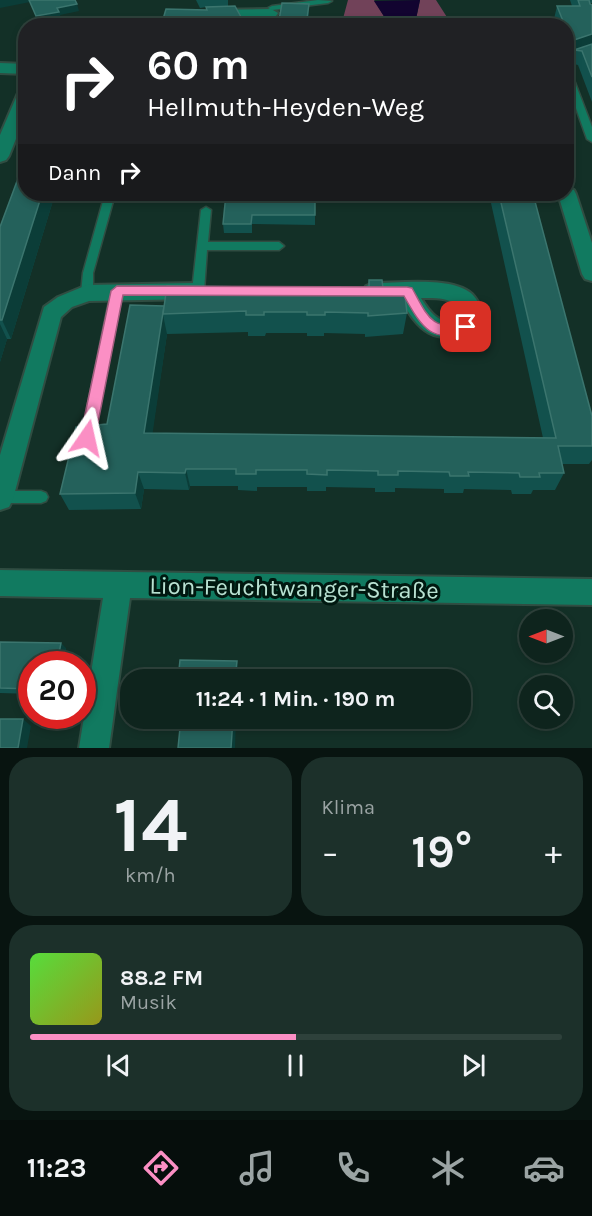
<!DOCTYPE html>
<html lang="de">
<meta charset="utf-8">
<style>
:root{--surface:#0e241d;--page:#1c302a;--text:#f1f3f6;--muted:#9ba4a4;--line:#2e413b;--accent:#fb8fc4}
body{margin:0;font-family:Karla,sans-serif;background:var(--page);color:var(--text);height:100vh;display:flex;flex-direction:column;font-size:22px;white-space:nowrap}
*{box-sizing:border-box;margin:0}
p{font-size:20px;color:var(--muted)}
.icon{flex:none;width:33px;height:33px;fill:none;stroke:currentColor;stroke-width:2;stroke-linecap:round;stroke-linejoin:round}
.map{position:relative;height:748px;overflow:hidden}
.side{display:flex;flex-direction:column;gap:9px;padding:9px;background:#081410;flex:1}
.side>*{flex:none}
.guide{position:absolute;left:18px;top:18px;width:556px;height:183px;border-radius:24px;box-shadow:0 3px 9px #0003,0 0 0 2px var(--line);background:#202124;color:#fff;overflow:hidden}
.needle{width:39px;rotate:270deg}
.tools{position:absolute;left:519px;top:609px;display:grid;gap:12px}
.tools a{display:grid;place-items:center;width:54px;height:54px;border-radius:50%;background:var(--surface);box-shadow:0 3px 9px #0003,0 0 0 2px var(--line);font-size:30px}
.speed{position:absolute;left:18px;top:651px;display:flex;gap:12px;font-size:30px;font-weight:700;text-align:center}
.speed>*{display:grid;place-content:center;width:78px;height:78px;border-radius:50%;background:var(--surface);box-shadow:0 3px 9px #0003,0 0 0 2px var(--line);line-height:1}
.speed .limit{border:9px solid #d22;background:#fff;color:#111}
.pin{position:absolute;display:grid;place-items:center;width:51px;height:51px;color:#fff;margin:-26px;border-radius:12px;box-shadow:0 3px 9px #0006}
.me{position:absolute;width:66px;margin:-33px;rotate:11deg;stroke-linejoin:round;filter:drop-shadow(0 0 4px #0008)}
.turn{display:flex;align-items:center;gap:21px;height:126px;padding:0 30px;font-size:27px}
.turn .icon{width:78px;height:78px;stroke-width:2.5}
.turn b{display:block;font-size:42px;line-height:51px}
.then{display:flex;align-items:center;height:57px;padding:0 30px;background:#0003;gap:12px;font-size:22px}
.big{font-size:45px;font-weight:700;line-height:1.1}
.side .tile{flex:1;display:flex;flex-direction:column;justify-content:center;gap:9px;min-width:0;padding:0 21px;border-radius:24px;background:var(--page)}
.side .dial{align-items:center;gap:0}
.dial b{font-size:78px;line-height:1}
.song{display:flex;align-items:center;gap:18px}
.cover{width:72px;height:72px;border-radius:9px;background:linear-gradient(135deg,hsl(110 70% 55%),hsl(60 70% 35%))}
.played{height:6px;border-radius:3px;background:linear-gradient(90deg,var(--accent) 50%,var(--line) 50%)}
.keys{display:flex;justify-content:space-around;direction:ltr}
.heat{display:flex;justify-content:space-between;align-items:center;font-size:33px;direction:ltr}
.side .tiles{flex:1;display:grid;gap:9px;grid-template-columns:1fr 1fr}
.tile:last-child{grid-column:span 2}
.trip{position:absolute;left:120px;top:669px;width:351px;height:60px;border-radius:24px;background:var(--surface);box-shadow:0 3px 9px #0003,0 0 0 2px var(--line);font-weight:700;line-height:60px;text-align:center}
.tab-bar{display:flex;height:96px;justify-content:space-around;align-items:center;background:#060e0c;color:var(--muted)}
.tab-bar .icon{width:42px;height:42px}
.tab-bar .on{color:var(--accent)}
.tab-bar b{font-size:27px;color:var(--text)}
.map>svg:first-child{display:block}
.green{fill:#714259}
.water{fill:#120430}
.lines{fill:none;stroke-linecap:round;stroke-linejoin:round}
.service-casing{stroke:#304d42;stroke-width:3}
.minor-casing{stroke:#304d42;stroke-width:4}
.service{fill:#117a60;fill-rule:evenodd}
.minor{fill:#117a60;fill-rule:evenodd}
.wall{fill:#12514d}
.shaded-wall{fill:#0b3d38}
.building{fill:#24615b;stroke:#3b756e;stroke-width:1.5}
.route{fill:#fb8fc4;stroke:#a35d7f;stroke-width:1.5}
.labels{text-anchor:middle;stroke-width:6;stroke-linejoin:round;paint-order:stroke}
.near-street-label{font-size:24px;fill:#b8e2d2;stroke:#001810}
</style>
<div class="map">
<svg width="592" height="748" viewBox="0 0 592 748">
<rect width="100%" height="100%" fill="#133027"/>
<path class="green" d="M348 0H374L385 18 416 19 420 0H436L452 25 341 26Z"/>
<path class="water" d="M420 0 416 19 385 18 374 1Z"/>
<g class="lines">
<g class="service-casing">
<g id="service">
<path d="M318 0 332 1 328 3 272 10 268 8 272 6Z"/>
<path d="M592 48V53L567 62V57Z"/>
<path d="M567 77 574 80 592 127V142L587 139 567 83Z"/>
<path d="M105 194H115L93 273V293L87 297 81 293 83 273Z"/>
<path d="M206 207 211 210 208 242H279L284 246 279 250H207L204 291 198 295 192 291 201 210Z"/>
<path d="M117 287 123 291 93 438 92 442 87 443 82 442 81 438 111 291Z"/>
<path d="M0 491H41L46 493 48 497 46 501 41 503H0Z"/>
</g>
</g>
<g class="minor-casing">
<g id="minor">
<path d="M271 9 278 13 276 16 210 18 203 14 210 10Z"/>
<path d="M0 63 26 64V74L0 73Z"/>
<path d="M26 88V114L9 156 6 160 0 162V135L18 93Z"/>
<path d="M567 188 574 190 576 194 592 243V281L585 279 582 274 558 194H567Z"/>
<path d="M196 283 203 286 206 291 203 296 196 299 89 301 72 307 61 317 13 499 9 507 0 510V455L44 307 58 297 87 285Z"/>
<path d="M373 283C398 283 453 276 472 294 476 298 480 305 483 310L474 333C433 345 419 332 400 298L373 299 366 296 363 291 366 286ZM421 298C436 298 452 297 461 310L457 321C439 324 430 313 421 298Z"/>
<path d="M0 570 592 579V605L130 598 109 748H79L103 598 0 596Z"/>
</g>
</g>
<use href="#service" class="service"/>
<use href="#minor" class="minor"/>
</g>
<g class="wall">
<path d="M196 0H228V6L241 17V26H161L206 10V7L200 8Z"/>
<path d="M570 0H592V3H590L592 5V102L578 65 570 63 574 52 567 55V26H556L554 19 557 6H572Z"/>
<path d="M26 148V194H55L11 339H7L0 362V227L21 170 19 165Z"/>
<path d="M315 194V225L252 224V233H224L223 224Z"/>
<path d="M489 194H533L592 416V460L589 464H562L564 473 555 490H533L531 494H512L511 490 464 489 463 493H444V489L395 488V492H375V488L326 487V491H307V487H257V491L238 490V486H190L189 490 144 489 141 509 69 510 60 494 107 424 164 306 368 288 369 280 383 288 407 313 403 334 365 337V334L324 333V336H307V333H266L265 336H248V332L167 334 152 433 543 438Z"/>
<path d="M0 642 66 648 62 664H32V694L0 693Z"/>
</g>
<g class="shaded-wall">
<path d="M0 0H29L30 2 0 8Z"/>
<path d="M77 4 79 11 60 15 61 19 38 23 36 16 57 8Z"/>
<path d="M309 4V17L308 26H306Z"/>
<path d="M592 34V44L574 50V52L567 55 571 41Z"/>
<path d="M42 194H55L11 339 2 320Z"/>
<path d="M163 315 167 334 150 451 144 433Z"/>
<path d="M0 324 7 339 0 362Z"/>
<path d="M186 469 190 486 189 490 185 473Z"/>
<path d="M138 472 144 489 141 509 135 493Z"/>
<path d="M61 643 66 648 62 664H57Z"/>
<path d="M237 661 239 674V680H235Z"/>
<path d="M233 718H236L235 748H231Z"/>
<path d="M23 719 31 726 27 748H18Z"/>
</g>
<g class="building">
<path d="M29 0H75L77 4 57 8 59 12 36 16Z"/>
<path d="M578 0H589L590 4 592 5V34L571 41 567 31V26H565L557 6H580Z"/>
<path d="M282 3 309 4 306 26H278Z"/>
<path d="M235 6 241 17 239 26H161L166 9 207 10 206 7Z"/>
<path d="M592 44V77L582 51 574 50Z"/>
<path d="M26 148V194H42L2 320H0V227L23 165H19Z"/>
<path d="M226 194H315V215H252L251 224H223Z"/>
<path d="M499 194H533L592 416V446H558L564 473H539L540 477H520L519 473 468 472 469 476H450L449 472 398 471V475H378V471L327 470V475L307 474V470H256V474H236V469H186L185 473 138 472 135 493 60 494 76 427 107 424 130 305 164 306 144 433 556 438Z"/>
<path d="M369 280H382L383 288H404L407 313 368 316V313L325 312V315H307V312H264V315H246V311L163 314 167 286 369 288Z"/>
<path d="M0 642 61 643 57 664H32V689L0 688Z"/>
<path d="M180 660 237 661 235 680H178Z"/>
<path d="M181 718H233L231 748H178Z"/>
<path d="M0 719H23L18 748H0Z"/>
</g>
<path class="route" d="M117 286 407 287 412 288C427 315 432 333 466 322L473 327 471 331C432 345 422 328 404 296L123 295 95 438 93 442 87 444 82 442 80 438 111 291Z"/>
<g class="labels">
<g class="near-street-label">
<text transform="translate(294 588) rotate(1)" y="8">Lion-Feuchtwanger-Straße</text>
</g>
</g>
</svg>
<div class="tools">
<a><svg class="needle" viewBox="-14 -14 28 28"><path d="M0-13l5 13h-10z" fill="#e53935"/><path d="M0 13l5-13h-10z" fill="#9ba4a4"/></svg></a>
<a><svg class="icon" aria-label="search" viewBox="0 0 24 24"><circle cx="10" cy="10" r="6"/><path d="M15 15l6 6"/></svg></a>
</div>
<div class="speed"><div class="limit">20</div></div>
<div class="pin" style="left:466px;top:327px;background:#d93025"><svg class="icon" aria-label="arrive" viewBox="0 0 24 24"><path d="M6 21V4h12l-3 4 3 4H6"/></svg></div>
<svg class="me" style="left:87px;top:438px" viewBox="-20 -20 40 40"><path d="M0-17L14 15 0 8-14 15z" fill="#fb8fc4" stroke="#fff" stroke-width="4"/></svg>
<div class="trip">11:24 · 1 Min. · 190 m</div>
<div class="guide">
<div class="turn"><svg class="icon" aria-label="right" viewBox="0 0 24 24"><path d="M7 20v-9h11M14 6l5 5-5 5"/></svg><div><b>60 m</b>Hellmuth-Heyden-Weg</div></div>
<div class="then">Dann<svg class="icon" aria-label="right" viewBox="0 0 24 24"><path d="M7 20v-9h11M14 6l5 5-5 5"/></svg></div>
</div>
</div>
<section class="side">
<div class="tiles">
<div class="tile dial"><b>14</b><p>km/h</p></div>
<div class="tile"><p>Klima</p>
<div class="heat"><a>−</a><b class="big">19°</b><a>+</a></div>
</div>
<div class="tile">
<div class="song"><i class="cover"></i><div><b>88.2 FM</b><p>Musik</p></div></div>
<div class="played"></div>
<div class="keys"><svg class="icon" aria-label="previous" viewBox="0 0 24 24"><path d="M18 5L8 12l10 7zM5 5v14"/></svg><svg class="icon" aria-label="pause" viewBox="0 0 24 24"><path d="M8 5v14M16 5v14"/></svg><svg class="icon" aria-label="next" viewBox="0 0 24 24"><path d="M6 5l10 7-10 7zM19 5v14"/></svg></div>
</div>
</div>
</section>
<nav class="tab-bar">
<b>11:23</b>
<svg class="icon on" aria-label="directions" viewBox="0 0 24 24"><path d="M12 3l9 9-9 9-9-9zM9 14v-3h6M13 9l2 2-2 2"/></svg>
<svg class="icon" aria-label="music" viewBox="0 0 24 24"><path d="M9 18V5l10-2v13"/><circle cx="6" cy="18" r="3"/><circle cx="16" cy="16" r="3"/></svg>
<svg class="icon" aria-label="phone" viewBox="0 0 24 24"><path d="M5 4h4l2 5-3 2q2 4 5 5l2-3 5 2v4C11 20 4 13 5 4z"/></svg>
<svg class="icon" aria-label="climate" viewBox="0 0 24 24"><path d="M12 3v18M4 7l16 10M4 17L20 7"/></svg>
<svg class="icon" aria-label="car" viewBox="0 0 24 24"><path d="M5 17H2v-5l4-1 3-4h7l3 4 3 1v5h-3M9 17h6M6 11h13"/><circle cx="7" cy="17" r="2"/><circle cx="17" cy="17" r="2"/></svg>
</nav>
